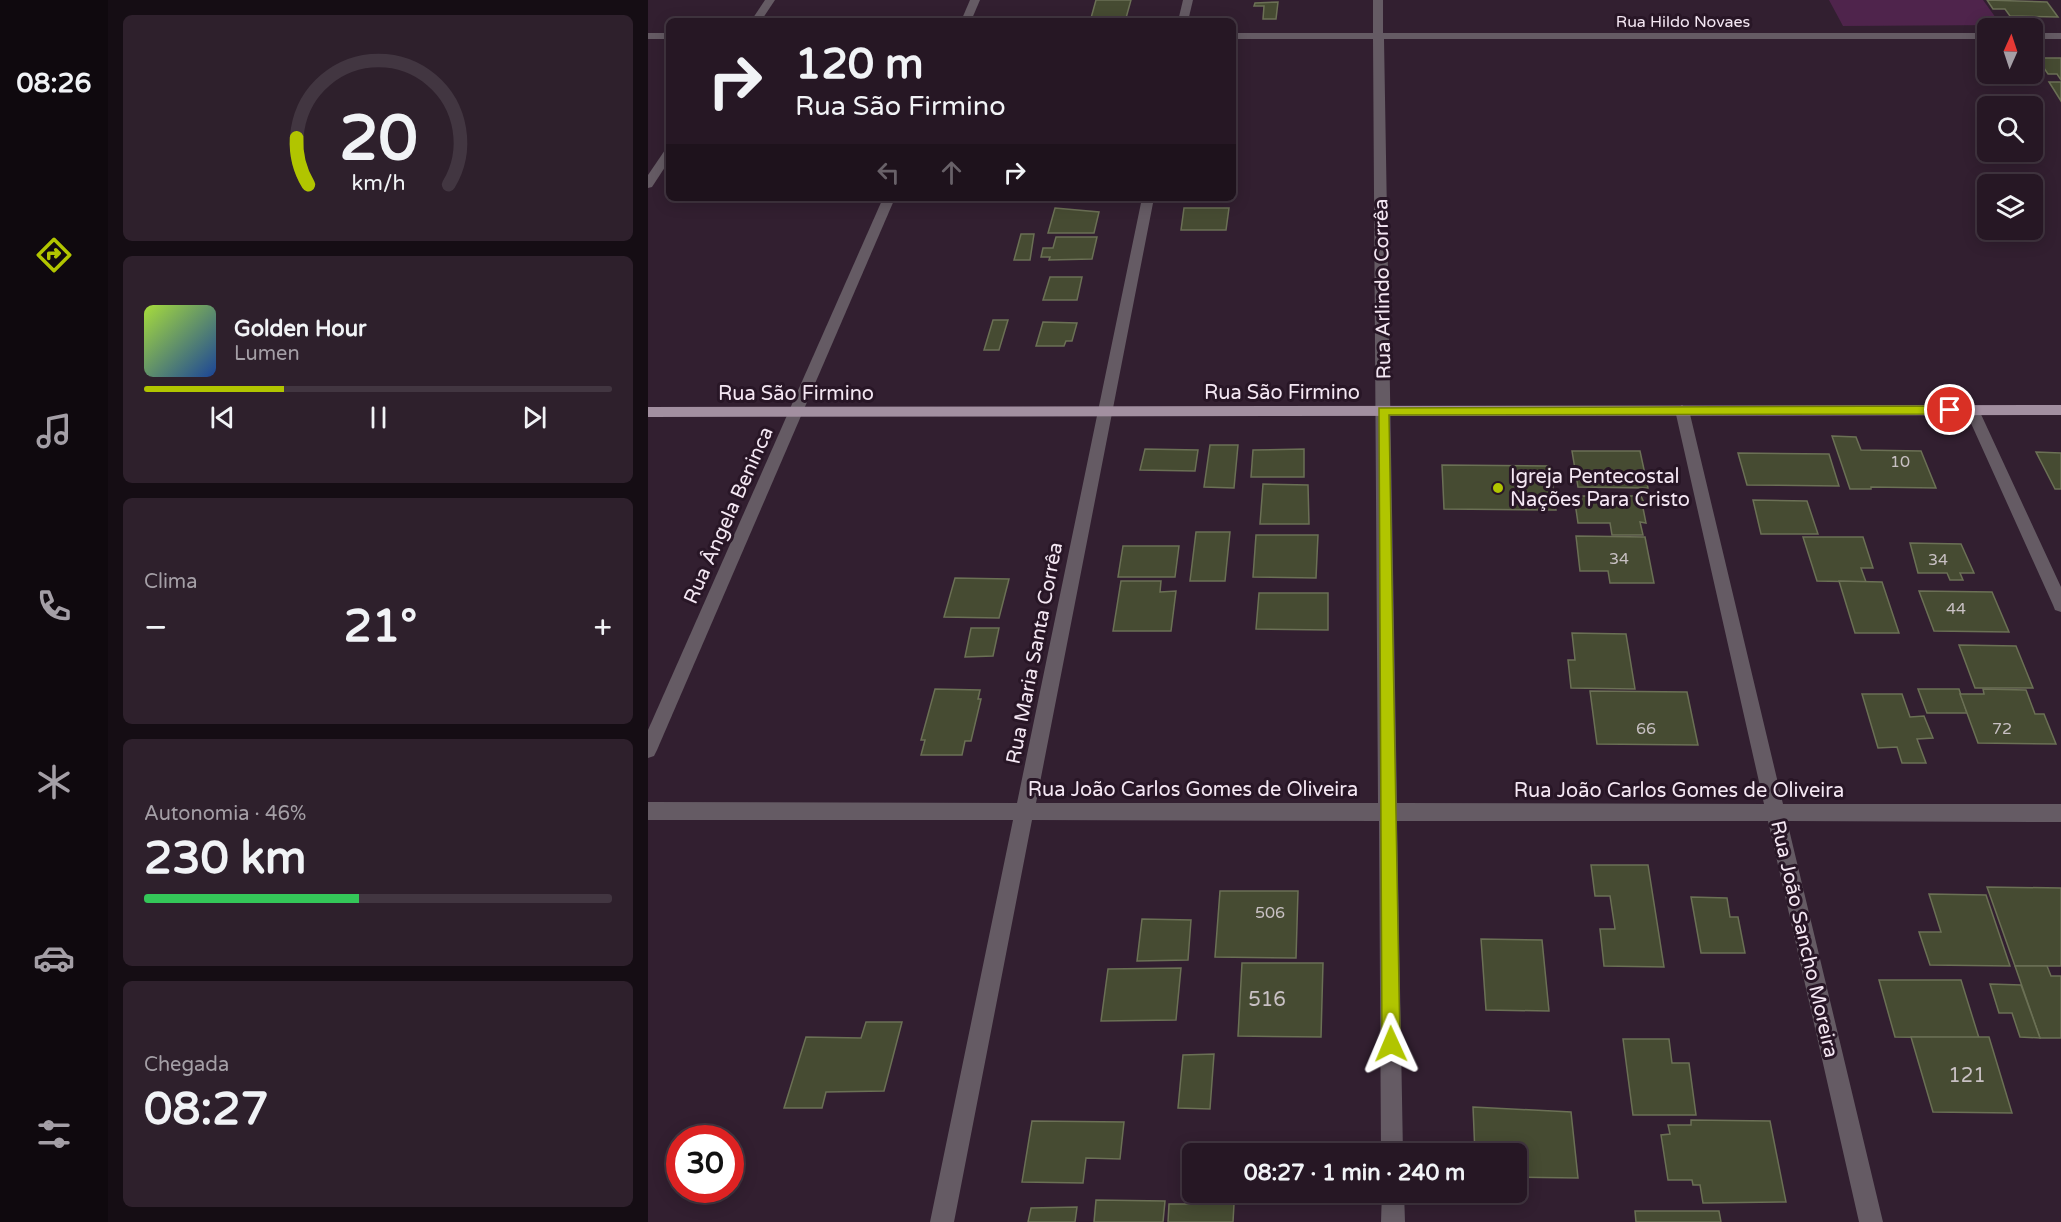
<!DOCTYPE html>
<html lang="pt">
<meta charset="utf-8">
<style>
:root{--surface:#261724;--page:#2e202c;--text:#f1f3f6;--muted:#a49fa6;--line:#423641;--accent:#b1c500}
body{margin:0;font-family:"Varela Round",sans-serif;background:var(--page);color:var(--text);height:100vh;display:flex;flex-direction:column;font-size:22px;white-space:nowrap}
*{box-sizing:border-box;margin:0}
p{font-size:20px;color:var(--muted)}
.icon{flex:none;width:33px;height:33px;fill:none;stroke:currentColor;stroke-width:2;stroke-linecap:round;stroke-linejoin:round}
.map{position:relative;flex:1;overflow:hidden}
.sheet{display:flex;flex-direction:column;gap:15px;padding:15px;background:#150d14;width:540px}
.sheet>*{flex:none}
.top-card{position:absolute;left:18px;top:18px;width:570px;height:183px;border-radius:9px;box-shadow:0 3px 15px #0003,0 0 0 2px var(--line);background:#261724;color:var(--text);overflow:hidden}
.needle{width:39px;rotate:3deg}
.fabs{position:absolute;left:1329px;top:18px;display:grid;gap:12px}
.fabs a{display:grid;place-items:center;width:66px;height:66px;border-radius:9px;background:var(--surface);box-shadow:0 3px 15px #0003,0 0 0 2px var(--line);font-size:30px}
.speed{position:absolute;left:18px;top:1125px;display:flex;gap:12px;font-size:30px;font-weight:700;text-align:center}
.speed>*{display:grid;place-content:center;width:78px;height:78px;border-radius:50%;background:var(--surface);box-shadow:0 3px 15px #0003,0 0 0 2px var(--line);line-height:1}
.speed .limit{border:9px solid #d22;background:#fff;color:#111}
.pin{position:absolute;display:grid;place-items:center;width:51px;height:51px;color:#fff;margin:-26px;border:3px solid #fff;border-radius:50%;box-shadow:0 2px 6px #0007}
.me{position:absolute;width:66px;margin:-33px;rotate:359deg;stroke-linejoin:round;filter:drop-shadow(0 0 4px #0008)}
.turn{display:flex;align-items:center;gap:21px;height:126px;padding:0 30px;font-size:27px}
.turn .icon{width:78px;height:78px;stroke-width:2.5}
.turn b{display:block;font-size:42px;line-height:51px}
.lanes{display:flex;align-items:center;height:57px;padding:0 30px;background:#0003;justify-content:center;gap:30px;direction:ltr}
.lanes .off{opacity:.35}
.big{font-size:45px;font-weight:700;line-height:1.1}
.sheet .tile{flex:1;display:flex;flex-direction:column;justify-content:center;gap:9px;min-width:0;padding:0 21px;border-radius:9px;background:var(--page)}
.sheet .dial{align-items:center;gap:0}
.dial svg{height:156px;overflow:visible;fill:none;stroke:var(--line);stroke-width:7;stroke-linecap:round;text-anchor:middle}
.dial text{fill:var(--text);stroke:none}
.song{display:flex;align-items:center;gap:18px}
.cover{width:72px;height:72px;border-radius:9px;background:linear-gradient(135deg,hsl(80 70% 55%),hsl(220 70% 35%))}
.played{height:6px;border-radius:3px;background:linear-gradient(90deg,var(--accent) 30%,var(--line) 30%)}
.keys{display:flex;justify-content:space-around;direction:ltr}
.heat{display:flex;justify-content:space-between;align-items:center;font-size:33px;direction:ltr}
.charge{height:9px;border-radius:4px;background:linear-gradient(90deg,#34c759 46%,var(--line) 0)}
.trip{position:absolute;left:534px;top:1143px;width:345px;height:60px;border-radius:9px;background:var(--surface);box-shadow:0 3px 15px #0003,0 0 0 2px var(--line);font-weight:700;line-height:60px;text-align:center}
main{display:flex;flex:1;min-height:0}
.tab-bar{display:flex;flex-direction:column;width:108px;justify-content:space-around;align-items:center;background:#0f090e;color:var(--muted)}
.tab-bar .icon{width:42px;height:42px}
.tab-bar .on{color:var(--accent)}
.tab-bar b{font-size:27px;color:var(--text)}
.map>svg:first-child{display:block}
.green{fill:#4f244c}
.building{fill:#464b32;stroke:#6b7055;stroke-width:1.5}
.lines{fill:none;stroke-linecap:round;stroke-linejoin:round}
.minor{fill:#655b64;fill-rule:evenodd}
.primary{fill:#a28fa0;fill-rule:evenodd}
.route{fill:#b1c500;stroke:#738000;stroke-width:1.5}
.poi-dot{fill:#b1c500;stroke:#281626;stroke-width:2}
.labels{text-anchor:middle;stroke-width:6;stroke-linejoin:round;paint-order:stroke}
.far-street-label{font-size:16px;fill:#f4e7f3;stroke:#281626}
.number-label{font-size:16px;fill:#c8c0c3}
.street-label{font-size:20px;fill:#f4e7f3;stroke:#281626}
.poi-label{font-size:20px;fill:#f4e7f3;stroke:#281626;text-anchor:start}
.near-number-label{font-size:20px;fill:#c8c0c3}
</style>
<main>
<nav class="tab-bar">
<b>08:26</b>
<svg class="icon on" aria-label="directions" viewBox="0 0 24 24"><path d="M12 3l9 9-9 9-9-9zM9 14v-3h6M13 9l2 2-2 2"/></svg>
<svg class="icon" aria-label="music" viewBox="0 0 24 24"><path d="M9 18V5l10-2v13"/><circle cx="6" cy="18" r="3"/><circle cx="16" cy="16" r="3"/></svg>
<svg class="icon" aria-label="phone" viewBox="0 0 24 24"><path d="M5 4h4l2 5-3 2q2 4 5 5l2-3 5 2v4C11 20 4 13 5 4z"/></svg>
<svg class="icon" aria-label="climate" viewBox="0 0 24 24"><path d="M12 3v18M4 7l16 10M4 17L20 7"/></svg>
<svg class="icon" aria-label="car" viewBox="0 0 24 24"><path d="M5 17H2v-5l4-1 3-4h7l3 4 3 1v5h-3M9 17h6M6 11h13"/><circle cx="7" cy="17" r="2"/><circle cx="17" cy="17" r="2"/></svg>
<svg class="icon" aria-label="filters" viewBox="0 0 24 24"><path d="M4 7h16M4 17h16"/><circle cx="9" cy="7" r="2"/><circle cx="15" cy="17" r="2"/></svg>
</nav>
<section class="sheet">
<div class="tile dial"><svg viewBox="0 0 100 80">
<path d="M14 69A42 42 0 1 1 86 69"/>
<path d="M14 69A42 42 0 0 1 8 45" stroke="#b1c500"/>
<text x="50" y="56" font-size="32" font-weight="700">20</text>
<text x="50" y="72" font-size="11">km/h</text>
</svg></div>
<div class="tile">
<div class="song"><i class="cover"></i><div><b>Golden Hour</b><p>Lumen</p></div></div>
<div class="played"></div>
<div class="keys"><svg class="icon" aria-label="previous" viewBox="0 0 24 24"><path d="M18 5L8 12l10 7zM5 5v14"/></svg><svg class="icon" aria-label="pause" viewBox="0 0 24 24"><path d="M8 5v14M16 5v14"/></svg><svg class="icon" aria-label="next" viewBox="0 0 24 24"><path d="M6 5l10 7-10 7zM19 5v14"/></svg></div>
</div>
<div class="tile"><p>Clima</p>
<div class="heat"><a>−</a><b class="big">21°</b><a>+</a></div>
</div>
<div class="tile"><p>Autonomia · 46%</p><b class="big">230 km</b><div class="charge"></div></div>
<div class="tile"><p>Chegada</p><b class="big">08:27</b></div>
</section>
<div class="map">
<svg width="1413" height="1222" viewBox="0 0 1413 1222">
<rect width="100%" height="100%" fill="#321f30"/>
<path class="green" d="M1181 0H1335L1353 25 1195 26Z"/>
<g class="building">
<path d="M448 0H483L478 18H443Z"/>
<path d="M1339 0 1399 2 1410 17 1362 16 1357 9H1345Z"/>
<path d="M630 2 628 19H615L616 6H606L607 3Z"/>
<path d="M1389 58H1413V80L1409 74H1400Z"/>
<path d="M1401 82H1413V101Z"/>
<path d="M407 208 451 212 446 233H400Z"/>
<path d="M536 208H581L578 230H533Z"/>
<path d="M373 234H386L382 260H366Z"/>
<path d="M408 237H449L444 259 401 260 402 257H393L395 248H405Z"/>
<path d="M402 277H434L429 300H395Z"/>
<path d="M345 320H360L351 350H336Z"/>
<path d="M395 322 429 323 424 341H418L416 346H388Z"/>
<path d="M1184 436 1208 437 1213 450 1273 451 1288 488 1223 487V489H1202Z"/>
<path d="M562 445H590L586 488 556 487Z"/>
<path d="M497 449 550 450 547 471 492 470Z"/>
<path d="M656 449V477H603L605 450Z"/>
<path d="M924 451H992L1000 488 930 487Z"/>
<path d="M1388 452 1413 453V489H1407Z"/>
<path d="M1090 453 1181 454 1191 486 1099 485Z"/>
<path d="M794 465 902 466 908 510 796 509Z"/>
<path d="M615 484 660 485 661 524H612Z"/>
<path d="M926 496H993L998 507 995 508 998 523 992 522 995 535H964L962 523H930Z"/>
<path d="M1105 500 1159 501 1170 534H1113Z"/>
<path d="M548 532H582L577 581H542Z"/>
<path d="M608 535H670L668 578 605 577Z"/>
<path d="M928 536 997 537 1006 583H962L960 571H932Z"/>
<path d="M1155 537H1215L1225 568H1213L1218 582 1169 581Z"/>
<path d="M1262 543 1313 544 1326 573H1312L1315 580H1302L1299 573H1270Z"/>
<path d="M475 546H531L527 577H470Z"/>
<path d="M307 578 361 579 351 618 296 617Z"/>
<path d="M473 581H513L512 592 528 591 523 631H465Z"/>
<path d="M1191 581 1234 582 1251 633H1207Z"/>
<path d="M1271 591 1344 592 1361 632 1286 631Z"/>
<path d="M611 593H680V630L608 629Z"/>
<path d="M323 628H351L345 656 317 657Z"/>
<path d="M924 633 978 634 987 689 923 688 920 660H927Z"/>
<path d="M1311 645 1368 646 1385 688H1327Z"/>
<path d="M287 689 332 690 330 699H333L323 741H317L314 755H273L277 740H273Z"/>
<path d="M1270 689H1311L1319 713H1279Z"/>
<path d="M1335 689 1378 690 1387 714H1396L1408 744 1330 743 1312 694H1336Z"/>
<path d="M942 691 1039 692 1050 745 949 744Z"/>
<path d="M1214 694H1254L1262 717 1276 716 1285 738 1269 739 1278 763H1254L1249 747 1230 748Z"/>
<path d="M943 865H1000L1016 967 956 966 952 929H967L962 896H947Z"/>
<path d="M1339 887 1413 888V966H1367Z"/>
<path d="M572 891H650L648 958 567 957Z"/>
<path d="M1281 894 1338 895 1362 966 1282 965 1271 932H1293Z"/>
<path d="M1043 897 1079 898 1082 917H1090L1097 953H1053Z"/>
<path d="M494 919 543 920 540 960 489 961Z"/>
<path d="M833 939 894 940 901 1011 838 1010Z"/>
<path d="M594 963H675L673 1037 590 1036Z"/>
<path d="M1367 966H1399L1403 976H1413V1038H1392Z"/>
<path d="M533 968 528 1020 453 1021 460 969Z"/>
<path d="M1231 980H1313L1331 1038 1247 1037Z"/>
<path d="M1342 984 1373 985 1392 1038 1372 1037 1364 1013H1351Z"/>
<path d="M218 1022H254L236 1091 178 1092 174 1108H136L158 1037 213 1038Z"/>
<path d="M1263 1037H1341L1364 1113 1285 1112Z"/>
<path d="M975 1039H1021L1024 1063H1041L1048 1115H985Z"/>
<path d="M566 1054 562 1109 530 1108 535 1055Z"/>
<path d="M825 1107 923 1112 930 1178 868 1177V1154H827Z"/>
<path d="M1043 1120 1122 1121 1138 1202 1055 1203 1052 1185H1045L1044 1180H1020L1013 1135 1022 1134 1020 1125H1043Z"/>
<path d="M384 1121 476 1122 472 1159 438 1158 435 1183 374 1182Z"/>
<path d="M448 1200 517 1201 515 1222H446Z"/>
<path d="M521 1204H586L585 1222H520Z"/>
<path d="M429 1207 427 1222H380L383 1208Z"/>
<path d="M987 1211H1071L1073 1222H988Z"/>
</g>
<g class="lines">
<g class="minor">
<path d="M117 0H127L113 21H103Z"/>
<path d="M322 0H332L323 21H313Z"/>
<path d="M535 0H545L540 21H530Z"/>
<path d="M725 0H735V33H1340V39H736L749 803 1116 804 1027 410 1034 405 1041 410 1135 804H1413V822L1139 821 1235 1222H1211L1120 821H749L755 1154H733L731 821 384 820 306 1222H282L365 820H0V802L369 803 494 198H506L388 803H730L725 39H585V33H725Z"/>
<rect x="0" y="33" width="21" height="6"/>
<rect x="1384" y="33" width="29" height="6"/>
<path d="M21 149V161L4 187 0 188V175L17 150Z"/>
<path d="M235 198H247L9 750 6 756 0 758V730Z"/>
<path d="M1324 405 1331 410 1413 587V612L1407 610 1405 605 1317 410Z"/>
<path d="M734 1192H756L757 1222H733Z"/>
</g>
<path class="primary" d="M1413 405V415L0 417V407Z"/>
</g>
<path class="route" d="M1302 406 1308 410 1302 414 741 415 752 1044 749 1051 743 1053 737 1051 734 1044 731 408Z"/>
<circle class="poi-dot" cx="850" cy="488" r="6"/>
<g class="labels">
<g class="far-street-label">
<text x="1035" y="27">Rua Hildo Novaes</text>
</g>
<g class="number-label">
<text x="1252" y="467">10</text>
<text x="971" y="564">34</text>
<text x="1290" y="565">34</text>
<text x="1308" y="614">44</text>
<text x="998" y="734">66</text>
<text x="1354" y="734">72</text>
<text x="622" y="918">506</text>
</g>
<g class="street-label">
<text transform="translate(734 289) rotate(-91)" y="7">Rua Arlindo Corrêa</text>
<text x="634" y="399">Rua São Firmino</text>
<text x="148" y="400">Rua São Firmino</text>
<text transform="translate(80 515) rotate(-66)" y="7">Rua Ângela Beninca</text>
<text transform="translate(386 653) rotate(-79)" y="7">Rua Maria Santa Corrêa</text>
<text x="545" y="796">Rua João Carlos Gomes de Oliveira</text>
<text x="1031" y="797">Rua João Carlos Gomes de Oliveira</text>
<text transform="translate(1157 939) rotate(77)" y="7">Rua João Sancho Moreira</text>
</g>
<g class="poi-label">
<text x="862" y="483">Igreja Pentecostal<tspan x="862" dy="23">Nações Para Cristo</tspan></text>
</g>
<g class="near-number-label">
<text x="619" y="1006">516</text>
<text x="1319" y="1082">121</text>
</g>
</g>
</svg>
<div class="fabs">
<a><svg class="needle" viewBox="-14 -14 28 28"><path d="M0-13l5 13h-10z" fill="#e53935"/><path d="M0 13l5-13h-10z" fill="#a49fa6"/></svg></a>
<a><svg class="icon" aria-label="search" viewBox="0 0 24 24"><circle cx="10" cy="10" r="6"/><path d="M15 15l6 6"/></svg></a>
<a><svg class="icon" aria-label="layers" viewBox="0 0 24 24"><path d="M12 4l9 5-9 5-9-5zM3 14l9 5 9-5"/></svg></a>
</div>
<div class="speed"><div class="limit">30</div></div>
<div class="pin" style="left:1302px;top:410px;background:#d93025"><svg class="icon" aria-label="arrive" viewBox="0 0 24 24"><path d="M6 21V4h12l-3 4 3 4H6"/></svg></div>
<svg class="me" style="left:743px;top:1044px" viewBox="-20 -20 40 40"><path d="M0-17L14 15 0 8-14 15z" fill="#b1c500" stroke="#fff" stroke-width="4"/></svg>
<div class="trip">08:27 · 1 min · 240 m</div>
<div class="top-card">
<div class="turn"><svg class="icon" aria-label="right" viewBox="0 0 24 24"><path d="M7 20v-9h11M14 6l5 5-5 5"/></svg><div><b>120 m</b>Rua São Firmino</div></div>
<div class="lanes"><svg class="icon off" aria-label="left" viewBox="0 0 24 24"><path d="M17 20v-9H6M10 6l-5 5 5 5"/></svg><svg class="icon off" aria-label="ahead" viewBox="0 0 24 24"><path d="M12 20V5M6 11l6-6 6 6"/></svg><svg class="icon" aria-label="right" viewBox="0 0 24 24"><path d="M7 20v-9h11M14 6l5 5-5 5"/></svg></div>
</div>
</div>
</main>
